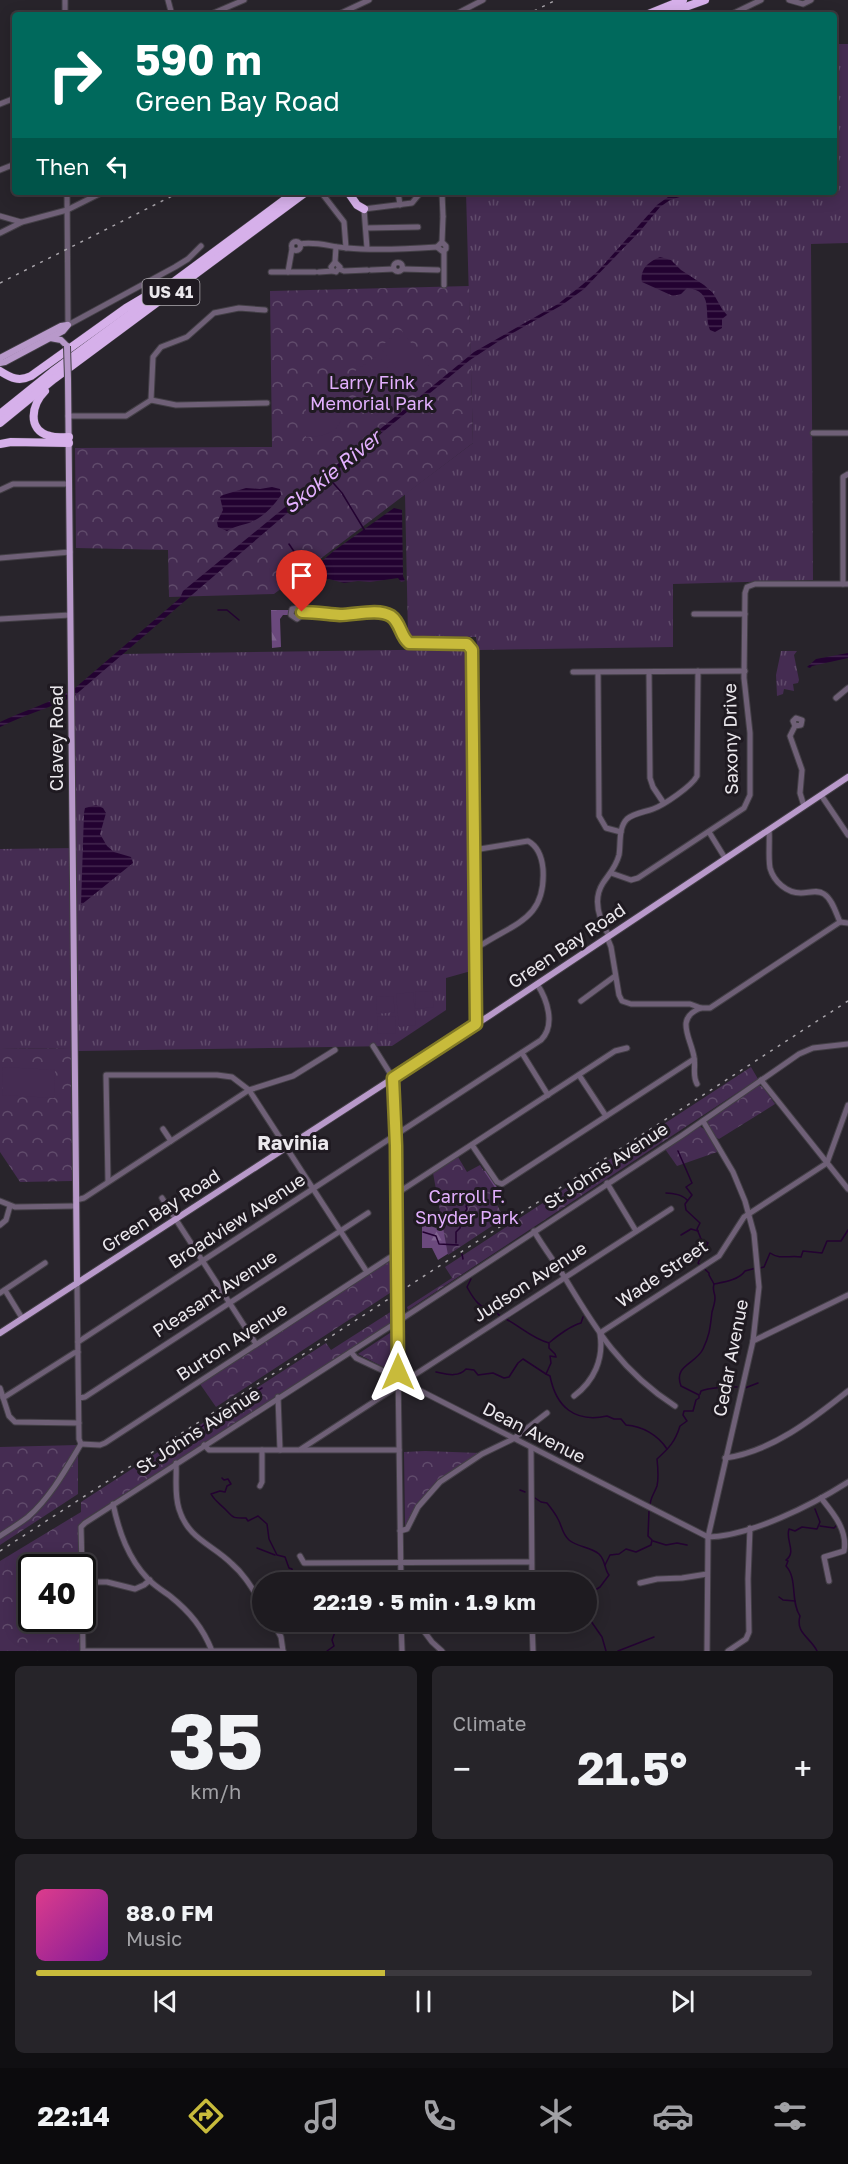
<!DOCTYPE html>
<meta charset="utf-8">
<style>
:root{--surface:#1e1b20;--page:#262429;--text:#f1f3f6;--muted:#a1a1a5;--line:#3c393e;--accent:#c8bb3b}
body{margin:0;font-family:"Golos Text",sans-serif;background:var(--page);color:var(--text);height:100vh;display:flex;flex-direction:column;font-size:22px;white-space:nowrap}
*{box-sizing:border-box;margin:0}
p{font-size:20px;color:var(--muted)}
.icon{flex:none;width:33px;height:33px;fill:none;stroke:currentColor;stroke-width:2;stroke-linecap:round;stroke-linejoin:round}
.map{position:relative;height:1651px;overflow:hidden}
.drawer{display:flex;flex-direction:column;gap:15px;padding:15px;background:#100f12;flex:1}
.drawer>*{flex:none}
.guide{position:absolute;left:12px;top:12px;width:825px;height:183px;border-radius:6px;box-shadow:0 3px 15px #0003,0 0 0 2px var(--line);background:#00695c;color:#fff;overflow:hidden}
.speed{position:absolute;left:18px;top:1554px;display:flex;gap:12px;font-size:30px;font-weight:700;text-align:center}
.speed>*{display:grid;place-content:center;width:78px;height:78px;border-radius:50%;background:var(--surface);box-shadow:0 3px 15px #0003,0 0 0 2px var(--line);line-height:1}
.speed .limit{border:3px solid #111;border-radius:9px;background:#fff;color:#111}
.pin{position:absolute;display:grid;place-items:center;width:51px;height:51px;color:#fff;margin:-62px -26px;border-radius:50% 50% 50% 0;rotate:-45deg;box-shadow:0 0 6px #0007}
.pin .icon{rotate:45deg}
.me{position:absolute;width:66px;margin:-33px;rotate:0deg;stroke-linejoin:round;filter:drop-shadow(0 0 4px #0008)}
.turn{display:flex;align-items:center;gap:21px;height:126px;padding:0 24px;font-size:27px}
.turn .icon{width:78px;height:78px;stroke-width:2.5}
.turn b{display:block;font-size:42px;line-height:51px}
.then{display:flex;align-items:center;height:57px;padding:0 24px;background:#0003;gap:12px;font-size:22px}
.big{font-size:45px;font-weight:700;line-height:1.1}
.drawer .widget{flex:1;display:flex;flex-direction:column;justify-content:center;gap:9px;min-width:0;padding:0 21px;border-radius:9px;background:var(--page)}
.drawer .dial{align-items:center;gap:0}
.dial b{font-size:78px;line-height:1}
.song{display:flex;align-items:center;gap:18px}
.cover{width:72px;height:72px;border-radius:9px;background:linear-gradient(135deg,hsl(330 70% 55%),hsl(290 70% 35%))}
.played{height:6px;border-radius:3px;background:linear-gradient(90deg,var(--accent) 45%,var(--line) 45%)}
.keys{display:flex;justify-content:space-around;direction:ltr}
.heat{display:flex;justify-content:space-between;align-items:center;font-size:33px;direction:ltr}
.drawer .tiles{flex:1;display:grid;gap:15px;grid-template-columns:1fr 1fr}
.widget:last-child{grid-column:span 2}
.trip{position:absolute;left:252px;top:1572px;width:345px;height:60px;border-radius:30px;background:var(--surface);box-shadow:0 3px 15px #0003,0 0 0 2px var(--line);font-weight:700;line-height:60px;text-align:center}
.dock{display:flex;height:96px;justify-content:space-around;align-items:center;background:#0c0b0d;color:var(--muted)}
.dock .icon{width:42px;height:42px}
.dock .current{color:var(--accent)}
.dock b{font-size:27px;color:var(--text)}
.map>svg:first-child{display:block}
.grass{fill:url(#grass-tufts)}
.forest{fill:url(#forest-firs)}
.park{fill:url(#park-crowns)}
.garden{fill:#452c52}
.water{fill:url(#water-rules)}
.lines{fill:none;stroke-linecap:round;stroke-linejoin:round}
.stream{stroke:#230231;stroke-width:1.5}
.minor-casing{stroke:#433f46;stroke-width:7}
.major-casing{stroke:#433f46;stroke-width:8}
.highway-casing{stroke:#433f46;stroke-width:9}
.minor{stroke:#6f6077;stroke-width:5}
.major{stroke:#b899ca;stroke-width:6}
.highway{stroke:#d6b0ea;stroke-width:8}
.rail{stroke:#a8a4aa;stroke-width:1.5;stroke-dasharray:3 6;stroke-linecap:butt}
.major-bridge-casing{stroke:#433f46;stroke-width:8;stroke-linecap:butt}
.major-bridge{stroke:#b899ca;stroke-width:6}
.route-casing{stroke:#827a26;stroke-width:15}
.route{stroke:#c8bb3b;stroke-width:10}
.labels{text-anchor:middle;stroke-width:6;stroke-linejoin:round;paint-order:stroke}
.shield{fill:#1f1a21;stroke:#aeaab0;stroke-width:1.5}
.shield-label{font-size:16px;font-weight:bold;fill:#ebe8ed}
.park-label{font-size:18px;fill:#e2affe;stroke:#1f1a21}
.street-label{font-size:18px;fill:#ebe8ed;stroke:#1f1a21}
.water-label{font-size:20px;font-style:italic;fill:#e3b0ff;stroke:#1f1a21}
.neighbourhood-label{font-size:20px;font-weight:bold;fill:#ebe8ed;stroke:#1f1a21}
</style>
<div class="map">
<svg width="848" height="1651" viewBox="0 0 848 1651">
<defs>
<pattern id="grass-tufts" width="24" height="20" patternUnits="userSpaceOnUse" patternTransform="scale(1.5)"><rect width="24" height="20" fill="#452c52"/><path d="M3 7l-1-3M5 7V3M7 7l1-3M15 17l-1-3M17 17v-4M19 17l1-3" fill="none" stroke="#604b6b"/></pattern>
<pattern id="forest-firs" width="22" height="20" patternUnits="userSpaceOnUse" patternTransform="scale(1.5)"><rect width="22" height="20" fill="#6b497d"/><path d="M5 1l3.5 6h-7zM16 11l3.5 6h-7z" fill="#806390"/></pattern>
<pattern id="park-crowns" width="20" height="18" patternUnits="userSpaceOnUse" patternTransform="scale(1.5)"><rect width="20" height="18" fill="#452c52"/><path d="M2 6a3 3 0 1 1 6 0M12 15a3 3 0 1 1 6 0" fill="none" stroke="#604b6b"/></pattern>
<pattern id="water-rules" width="6" height="5" patternUnits="userSpaceOnUse" patternTransform="scale(1.5)"><rect width="6" height="5" fill="#230231"/><path d="M0 2.5h6" fill="none" stroke="#43274f"/></pattern>
</defs>
<rect width="100%" height="100%" fill="#28242b"/>
<g class="grass">
<path d="M834 44H848V243L811 244 813 580 673 584V647L478 650 476 637 408 636 405 494 473 443 466 192H834Z"/>
<path d="M468 649 471 971 446 978V1010L392 1046 79 1051 71 1048 0 1049V849L76 848 74 696 121 654Z"/>
<path d="M781 651H797L794 655 799 680 798 683 793 684 794 691 784 689 783 694 777 696 776 675Z"/>
</g>
<g class="forest">
<path d="M271 610H289V615H283L280 619 281 647 272 648Z"/>
<path d="M486 1170 498 1189 465 1243 438 1260 432 1248H422V1223L436 1228 441 1224 445 1208 480 1173Z"/>
</g>
<g class="park">
<path d="M469 286 473 443 274 594 169 597 168 550 76 548 75 448 272 447 270 291Z"/>
<path d="M71 1048 72 1181 20 1182 0 1152V1049Z"/>
<path d="M751 1067 758 1079 408 1310 407 1307 452 1278 445 1267Z"/>
<path d="M758 1085 763 1087 775 1104 719 1139 715 1137 707 1123V1120Z"/>
<path d="M699 1126 706 1130 720 1151 677 1166 665 1149Z"/>
<path d="M458 1157 467 1172 480 1165 500 1195 494 1199 504 1218 448 1255 433 1173Z"/>
<path d="M390 1260 392 1262 393 1291 216 1407 200 1384Z"/>
<path d="M392 1311V1322L82 1521V1567L32 1568V1618L82 1619 83 1651H0V1561L81 1512V1502L326 1343 331 1350Z"/>
<path d="M393 1331V1372L358 1354Z"/>
<path d="M78 1445V1494L0 1545V1447Z"/>
<path d="M425 1451 480 1453 437 1481 422 1498 405 1527 404 1452Z"/>
</g>
<g class="garden">
<path d="M401 330 429 366 408 384 380 347Z"/>
<path d="M378 355 391 372 362 394 348 376Z"/>
<path d="M385 384 396 398 376 416 365 402Z"/>
<path d="M306 397 346 398C343 427 336 436 306 437Z"/>
<path d="M432 991 434 1007 416 1009 415 992Z"/>
<path d="M413 992 416 1025 399 1027 396 994Z"/>
<path d="M393 996 395 1012 377 1014 376 997Z"/>
<path d="M395 1016 396 1033 378 1034 377 1017Z"/>
<path d="M3 1067 55 1070 54 1098 2 1095Z"/>
</g>
<g class="water">
<path d="M682 192H696L670 200 660 207 641 230 584 289 562 305 499 341 470 360 355 455 74 696C50 708 24 715 0 727V722C25 710 51 703 75 688L180 598 183 591 474 352 558 304 582 285 598 271 657 205 668 197Z"/>
<path d="M660 257 671 260 681 270 704 285 713 293 722 309 727 315 722 319V328L715 332 710 330C703 313 715 291 687 288L681 294 673 296 642 282C640 269 648 262 660 257Z"/>
<path d="M272 487 280 489 281 495C274 506 261 519 249 523 239 526 236 526 227 531L218 527 217 522 223 510 220 497 223 495 246 488 260 489Z"/>
<path d="M394 508 402 510 403 576 405 581 401 582 398 578 370 582 358 581 344 583 329 579 311 581 309 577 311 570 335 550Z"/>
<path d="M848 653V658L812 666 810 668 807 667 816 659Z"/>
<path d="M96 805 103 808 106 813 100 834 107 846 114 852 131 857 133 863 81 905 84 813 85 808Z"/>
</g>
<g class="lines">
<g class="stream">
<path d="M328 477 342 493 365 531"/>
<path d="M289 544 299 559"/>
<path d="M218 610H227L239 620"/>
<path d="M666 1193C673 1193 683 1195 687 1200"/>
<path d="M423 1232 436 1236 439 1244 458 1245"/>
<path d="M681 1235 691 1229 698 1231"/>
<path d="M456 1243V1232L460 1228 461 1218 467 1209 466 1206 474 1200"/>
<path d="M462 1254 463 1259"/>
<path d="M760 1268 764 1267 770 1253C780 1260 790 1255 801 1257L803 1251 822 1253 827 1241H841L848 1230"/>
<path d="M471 1279 467 1287C474 1300 480 1309 495 1311L501 1317"/>
<path d="M714 1284C724 1282 739 1280 745 1271L756 1268"/>
<path d="M506 1319C521 1327 533 1339 549 1343V1348L555 1354 556 1357 550 1356 551 1363 546 1374 550 1376C556 1407 575 1423 607 1416L614 1419H621L626 1425C642 1426 658 1435 667 1449"/>
<path d="M550 1342C557 1336 572 1325 581 1323L583 1317"/>
<path d="M436 1372C446 1374 458 1378 466 1369L474 1370 478 1375 493 1373 504 1378 509 1377 518 1363 523 1359 546 1374"/>
<path d="M745 1388 758 1383"/>
<path d="M700 1394 701 1391C708 1388 730 1386 737 1387"/>
<path d="M237 1404 262 1388"/>
<path d="M183 1440 235 1403"/>
<path d="M222 1478 224 1480 228 1479 231 1484 227 1486 225 1492 220 1491 211 1494C215 1501 219 1503 225 1509 234 1518 231 1518 246 1518L248 1521 258 1516 267 1524 269 1539 277 1555 285 1557 289 1568 292 1569 293 1582"/>
<path d="M520 1490 525 1492"/>
<path d="M535 1498 541 1502 547 1503C551 1508 555 1513 558 1519 562 1526 562 1534 569 1540 577 1547 591 1547 599 1554 606 1561 604 1569 609 1575L600 1587 586 1596"/>
<path d="M650 1506C650 1498 654 1494 657 1486 659 1477 658 1468 657 1459 669 1448 675 1442 680 1426L687 1421 683 1415 684 1411H693L696 1400 699 1398V1395L681 1386C673 1365 696 1364 703 1349 710 1334 710 1328 712 1312 713 1308 715 1303 715 1298 715 1292 712 1291 714 1284L709 1275V1273L698 1263 708 1243 701 1239 697 1229 700 1223 686 1210 685 1204 692 1195 686 1187 692 1183 678 1151"/>
<path d="M815 1509 820 1522 817 1529 802 1527 795 1531 789 1529C785 1540 797 1552 786 1560L788 1561 786 1566C798 1579 790 1601 800 1616 795 1633 811 1638 817 1651"/>
<path d="M820 1526 834 1528 837 1525"/>
<path d="M653 1541 666 1545 677 1543 687 1545"/>
<path d="M257 1548 275 1555"/>
<path d="M605 1565 610 1555 619 1554 626 1549 636 1552 651 1545 652 1540 648 1536 649 1511"/>
<path d="M543 1571 554 1582"/>
<path d="M779 1597 783 1600 795 1601"/>
<path d="M586 1614 602 1637 606 1651"/>
<path d="M327 1651 334 1646 332 1640 335 1632 334 1624 330 1622"/>
<path d="M618 1651 654 1637"/>
</g>
<g class="minor-casing">
<g id="minor">
<path d="M65 0V15"/>
<path d="M168 0 172 15"/>
<path d="M789 0 803 4 811 0"/>
<path d="M209 15 244 0"/>
<path d="M337 15 369 0"/>
<path d="M454 15 483 0"/>
<path d="M730 15 761 0"/>
<path d="M0 104 15 98"/>
<path d="M0 170 15 164"/>
<path d="M67 192 68 325 175 267 188 259 201 246"/>
<path d="M398 192 400 205"/>
<path d="M442 192 443 216"/>
<path d="M324 196 344 222 346 248"/>
<path d="M0 216 21 222"/>
<path d="M366 228 418 227"/>
<path d="M0 233 22 222 67 210 103 192"/>
<circle cx="296" cy="246" r="4.5"/>
<path d="M442 242 446 246V249L442 251 437 247 442 242 443 217"/>
<path d="M300 244C316 241 331 247 347 248 375 251 408 249 437 247"/>
<path d="M367 248 364 209 412 203 421 192"/>
<path d="M444 251V285"/>
<path d="M335 262 340 267 336 272 333 271 331 267 335 262 336 247"/>
<circle cx="398" cy="267" r="4.5"/>
<path d="M339 269 344 271 367 270"/>
<path d="M402 269 438 270"/>
<path d="M371 270 394 269"/>
<path d="M271 272H315"/>
<path d="M288 272 292 249"/>
<path d="M319 272 333 271"/>
<path d="M151 400 176 405 267 403"/>
<path d="M68 416H126L151 400 153 357 161 347 187 337 214 313 239 308 265 310"/>
<path d="M813 433H848"/>
<path d="M0 490 13 484H69"/>
<path d="M0 558 70 552"/>
<path d="M843 584V477L848 474"/>
<path d="M302 612 299 608 292 609 291 615 297 619 301 616 303 612C315 612 328 615 340 615 355 615 378 608 391 617 401 623 400 636 409 643L467 644 472 648 476 1024"/>
<path d="M694 614H745"/>
<path d="M0 619 70 615"/>
<path d="M573 672 745 671"/>
<path d="M649 672 650 778 653 787 663 802"/>
<path d="M598 673 599 816 606 828 621 832"/>
<path d="M836 698 848 688"/>
<path d="M795 726 801 725 802 720 796 718 793 721 795 726 790 736 802 770 800 793 804 806"/>
<path d="M821 795 848 835"/>
<path d="M769 830C770 842 768 856 770 868 774 882 787 893 801 893 809 893 817 889 824 894 832 899 836 913 840 922"/>
<path d="M709 832 725 858"/>
<path d="M474 850 528 841C539 847 542 858 543 869 546 917 518 922 483 944L474 946"/>
<path d="M611 873 631 880 638 878 744 808 750 795V733L744 678 745 593 747 587 755 584H848"/>
<path d="M609 936C600 921 592 900 603 883 609 874 616 867 619 855 621 844 618 828 627 819 634 813 645 812 653 809 664 805 692 786 697 776L698 671"/>
<path d="M607 937 611 947 619 995 622 1001 631 1004H690L701 1008H710L840 922 848 923"/>
<path d="M581 1001 615 976"/>
<path d="M373 1046 393 1078 394 1086 401 1582"/>
<path d="M522 1053 548 1095"/>
<path d="M579 1075 606 1116"/>
<path d="M761 1080 848 1189"/>
<path d="M697 1084C692 1075 696 1067 694 1057 691 1038 674 1018 701 1008"/>
<path d="M703 1121 733 1172 745 1201 754 1234 759 1287 753 1341 708 1537 707 1651"/>
<path d="M163 1129 171 1141"/>
<path d="M472 1145 497 1182 502 1184 694 1059"/>
<path d="M108 1181 106 1075H217L232 1077 249 1090 367 1272"/>
<path d="M607 1183 636 1231"/>
<path d="M396 1194 615 1051 627 1048"/>
<path d="M162 1198 256 1344"/>
<path d="M76 1200 84 1198 249 1090 293 1076 335 1050"/>
<path d="M0 1201 15 1207 76 1206"/>
<path d="M0 1225 6 1220 10 1206"/>
<path d="M534 1231C543 1247 555 1262 565 1278 596 1330 622 1372 675 1406"/>
<path d="M77 1283 79 1439 81 1444"/>
<path d="M5 1290 22 1318"/>
<path d="M0 1293 45 1263"/>
<path d="M753 1341 848 1295"/>
<path d="M78 1342 541 1040C556 1025 547 999 537 984"/>
<path d="M351 1352 356 1358 405 1381 415 1388 708 1537C751 1536 812 1505 848 1482"/>
<path d="M405 1381 671 1209"/>
<path d="M0 1388 9 1416 15 1422 79 1423"/>
<path d="M574 1396C594 1381 604 1359 600 1334L603 1331 719 1256 744 1217 827 1163 848 1105"/>
<path d="M278 1397 280 1450"/>
<path d="M3 1398 74 1353 78 1352"/>
<path d="M79 1398 85 1397 108 1382 368 1213"/>
<path d="M81 1444 100 1445 105 1443 389 1258 397 1256"/>
<path d="M204 1445 209 1450H399"/>
<path d="M531 1448 532 1582"/>
<path d="M301 1449 398 1386"/>
<path d="M725 1458C771 1452 813 1419 848 1391"/>
<path d="M176 1463C177 1478 174 1493 179 1509 188 1539 212 1544 232 1564 245 1575 253 1590 262 1604"/>
<path d="M260 1486 262 1482V1450"/>
<path d="M821 1498C833 1513 848 1530 844 1551L824 1557 829 1581"/>
<path d="M113 1504C119 1532 128 1558 148 1579 155 1586 163 1591 170 1596 190 1612 203 1628 212 1651"/>
<path d="M400 1531 407 1529 418 1507 440 1482 482 1454 513 1439 547 1413"/>
<path d="M0 1536C9 1530 19 1524 28 1517 50 1498 66 1469 81 1444"/>
<path d="M300 1556 304 1563 531 1562"/>
<path d="M82 1568 81 1527 85 1523 394 1324 681 1136 799 1054 813 1048 848 1044"/>
<path d="M82 1582H107L135 1589 144 1585 150 1580"/>
<path d="M640 1583 657 1579 682 1578 707 1574"/>
<path d="M82 1589 83 1651"/>
<path d="M273 1622 281 1637 283 1651"/>
<path d="M401 1622 402 1651"/>
<path d="M417 1622 432 1642 442 1651"/>
<path d="M532 1622 533 1651"/>
<path d="M83 1651H283"/>
<path d="M728 1651 746 1639 749 1632 748 1579 750 1528"/>
</g>
</g>
<g class="major-casing">
<g id="major">
<path d="M50 338 61 340 67 346"/>
<path d="M0 358 61 326 67 325"/>
<path d="M0 363 5 362 63 331 68 325"/>
<path d="M68 379 77 1283"/>
<path d="M0 1333 489 1016 848 777"/>
</g>
</g>
<g class="highway-casing">
<g id="highway">
<path d="M646 15 683 0"/>
<path d="M663 15 705 0"/>
<path d="M348 192 357 205 364 209"/>
<path d="M0 371C11 378 19 382 31 376L126 308 158 289"/>
<path d="M45 391C32 404 26 430 50 436 56 438 62 437 69 437"/>
<path d="M0 414 52 372 295 192"/>
<path d="M0 423 54 379 306 192"/>
<path d="M0 444 11 442 69 443"/>
</g>
</g>
<use href="#minor" class="minor"/>
<use href="#major" class="major"/>
<use href="#highway" class="highway"/>
<g class="rail">
<path d="M526 15 556 0"/>
<path d="M0 283 180 192"/>
<path d="M0 1551 848 1001"/>
</g>
<g class="major-bridge-casing">
<path id="major-bridge" d="M67 346 68 379"/>
</g>
<use href="#major-bridge" class="major-bridge"/>
</g>
<g class="lines">
<g class="route-casing">
<path id="route" d="M302 612C315 612 327 614 340 615 355 615 378 608 391 616 401 623 400 636 409 643L467 644 472 650 476 1024 393 1078 396 1146 398 1372"/>
</g>
<use href="#route" class="route"/>
</g>
<g class="labels">
<rect class="shield" x="142.5" y="279" width="57" height="26" rx="4.5"/>
<g class="shield-label">
<text x="171" y="298">US 41</text>
</g>
<g class="park-label">
<text x="372" y="389">Larry Fink<tspan x="372" dy="21">Memorial Park</tspan></text>
<text x="467" y="1203">Carroll F.<tspan x="467" dy="21">Snyder Park</tspan></text>
</g>
<g class="street-label">
<text transform="translate(57 738) rotate(-90)" y="6">Clavey Road</text>
<text transform="translate(731 739) rotate(-91)" y="6">Saxony Drive</text>
<text transform="translate(567 946) rotate(-34)" y="6">Green Bay Road</text>
<text transform="translate(606 1166) rotate(-33)" y="6">St Johns Avenue</text>
<text transform="translate(161 1211) rotate(-33)" y="6">Green Bay Road</text>
<text transform="translate(237 1221) rotate(-33)" y="6">Broadview Avenue</text>
<text transform="translate(662 1274) rotate(-34)" y="6">Wade Street</text>
<text transform="translate(530 1282) rotate(-33)" y="6">Judson Avenue</text>
<text transform="translate(215 1294) rotate(-33)" y="6">Pleasant Avenue</text>
<text transform="translate(232 1342) rotate(-33)" y="6">Burton Avenue</text>
<text transform="translate(731 1358) rotate(-79)" y="6">Cedar Avenue</text>
<text transform="translate(198 1431) rotate(-33)" y="6">St Johns Avenue</text>
<text transform="translate(534 1433) rotate(27)" y="6">Dean Avenue</text>
</g>
<g class="water-label">
<text transform="translate(332 472) rotate(-39)" y="7">Skokie River</text>
</g>
<g class="neighbourhood-label">
<text x="293" y="1150">Ravinia</text>
</g>
</g>
</svg>
<div class="speed"><div class="limit">40</div></div>
<div class="pin" style="left:302px;top:612px;background:#d93025"><svg class="icon" aria-label="arrive" viewBox="0 0 24 24"><path d="M6 21V4h12l-3 4 3 4H6"/></svg></div>
<svg class="me" style="left:398px;top:1372px" viewBox="-20 -20 40 40"><path d="M0-17L14 15 0 8-14 15z" fill="#c8bb3b" stroke="#fff" stroke-width="4"/></svg>
<div class="trip">22:19 · 5 min · 1.9 km</div>
<div class="guide">
<div class="turn"><svg class="icon" aria-label="right" viewBox="0 0 24 24"><path d="M7 20v-9h11M14 6l5 5-5 5"/></svg><div><b>590 m</b>Green Bay Road</div></div>
<div class="then">Then<svg class="icon" aria-label="left" viewBox="0 0 24 24"><path d="M17 20v-9H6M10 6l-5 5 5 5"/></svg></div>
</div>
</div>
<section class="drawer">
<div class="tiles">
<div class="widget dial"><b>35</b><p>km/h</p></div>
<div class="widget"><p>Climate</p>
<div class="heat"><a>−</a><b class="big">21.5°</b><a>+</a></div>
</div>
<div class="widget">
<div class="song"><i class="cover"></i><div><b>88.0 FM</b><p>Music</p></div></div>
<div class="played"></div>
<div class="keys"><svg class="icon" aria-label="previous" viewBox="0 0 24 24"><path d="M18 5L8 12l10 7zM5 5v14"/></svg><svg class="icon" aria-label="pause" viewBox="0 0 24 24"><path d="M8 5v14M16 5v14"/></svg><svg class="icon" aria-label="next" viewBox="0 0 24 24"><path d="M6 5l10 7-10 7zM19 5v14"/></svg></div>
</div>
</div>
</section>
<nav class="dock">
<b>22:14</b>
<svg class="icon current" aria-label="directions" viewBox="0 0 24 24"><path d="M12 3l9 9-9 9-9-9zM9 14v-3h6M13 9l2 2-2 2"/></svg>
<svg class="icon" aria-label="music" viewBox="0 0 24 24"><path d="M9 18V5l10-2v13"/><circle cx="6" cy="18" r="3"/><circle cx="16" cy="16" r="3"/></svg>
<svg class="icon" aria-label="phone" viewBox="0 0 24 24"><path d="M5 4h4l2 5-3 2q2 4 5 5l2-3 5 2v4C11 20 4 13 5 4z"/></svg>
<svg class="icon" aria-label="climate" viewBox="0 0 24 24"><path d="M12 3v18M4 7l16 10M4 17L20 7"/></svg>
<svg class="icon" aria-label="car" viewBox="0 0 24 24"><path d="M5 17H2v-5l4-1 3-4h7l3 4 3 1v5h-3M9 17h6M6 11h13"/><circle cx="7" cy="17" r="2"/><circle cx="17" cy="17" r="2"/></svg>
<svg class="icon" aria-label="filters" viewBox="0 0 24 24"><path d="M4 7h16M4 17h16"/><circle cx="9" cy="7" r="2"/><circle cx="15" cy="17" r="2"/></svg>
</nav>
